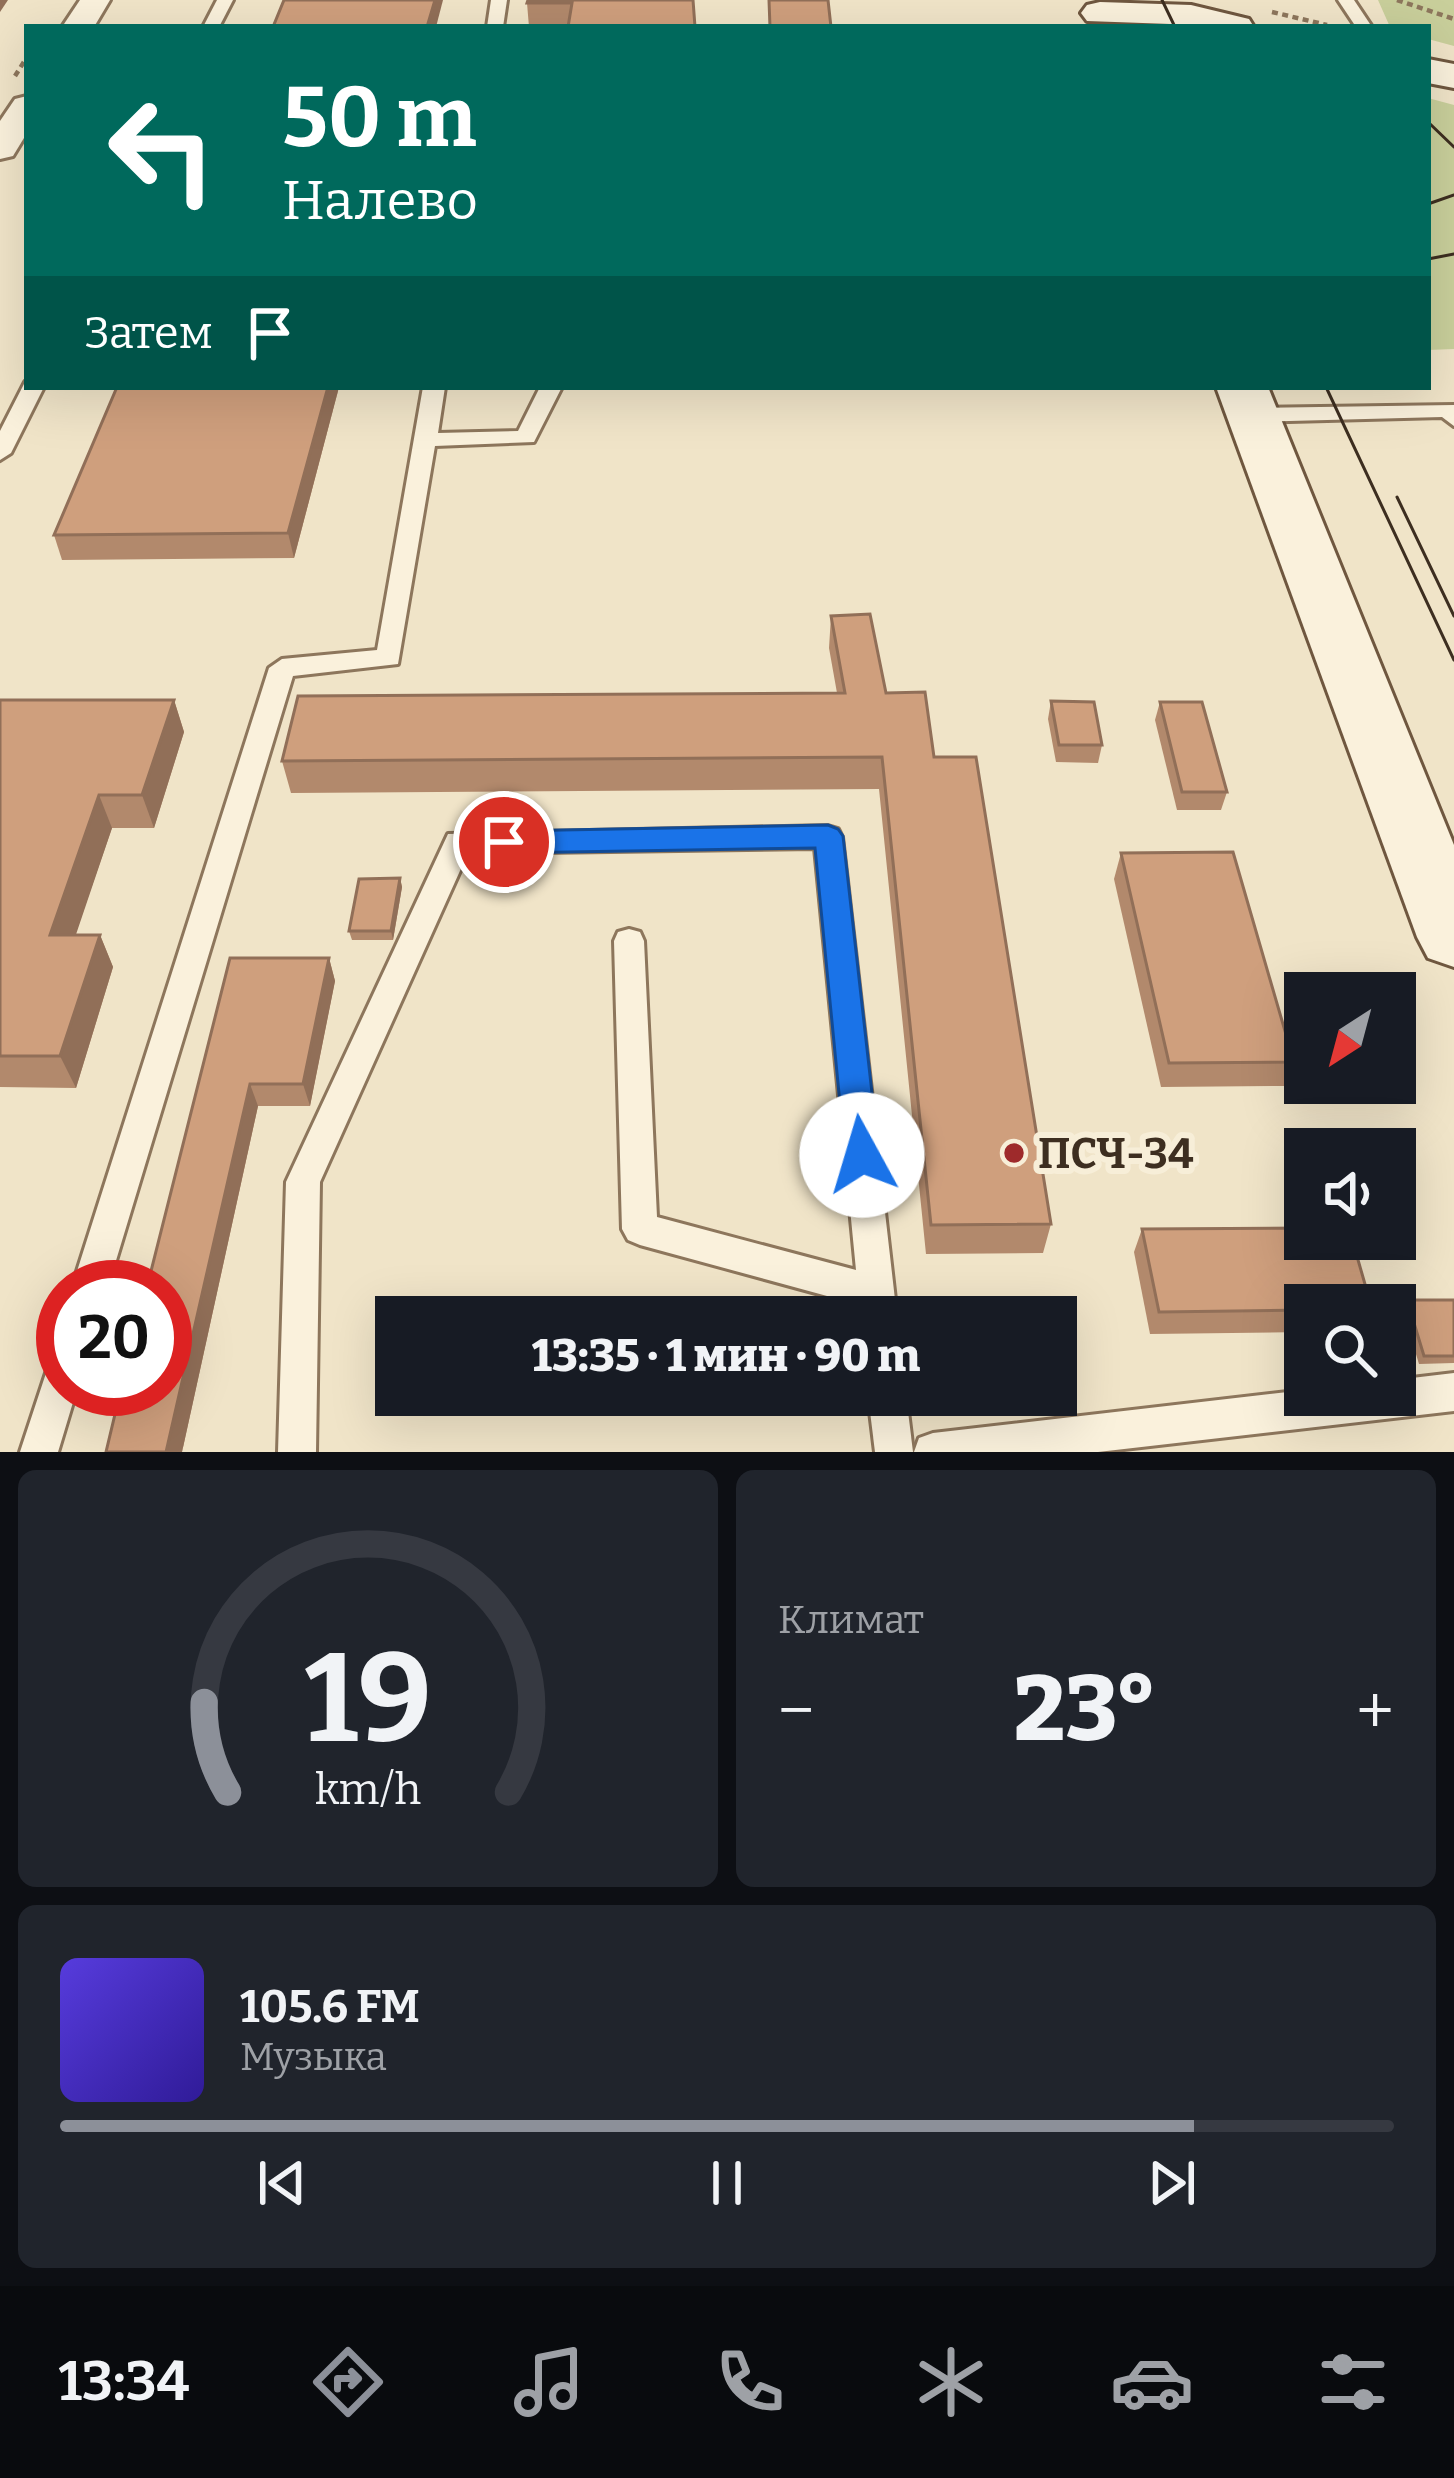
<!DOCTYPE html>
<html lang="ru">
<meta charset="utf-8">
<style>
:root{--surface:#171b24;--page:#20242c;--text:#f1f3f6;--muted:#9ea1a6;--line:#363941;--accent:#8c9099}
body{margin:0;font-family:Bitter,serif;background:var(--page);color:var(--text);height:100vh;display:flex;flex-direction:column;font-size:45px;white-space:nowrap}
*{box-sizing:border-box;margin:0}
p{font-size:39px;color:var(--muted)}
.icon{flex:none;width:66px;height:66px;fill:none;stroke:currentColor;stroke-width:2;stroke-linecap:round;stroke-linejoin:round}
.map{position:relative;height:1452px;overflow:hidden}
.panel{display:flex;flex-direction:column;gap:18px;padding:18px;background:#0d0f14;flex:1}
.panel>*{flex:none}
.top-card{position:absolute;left:24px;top:24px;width:1407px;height:366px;border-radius:0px;box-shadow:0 12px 48px #0002;background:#00695c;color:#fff;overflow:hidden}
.needle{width:78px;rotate:216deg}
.controls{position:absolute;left:1284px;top:972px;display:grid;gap:24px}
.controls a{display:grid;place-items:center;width:132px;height:132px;border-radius:0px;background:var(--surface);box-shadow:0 12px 48px #0002;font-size:60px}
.speed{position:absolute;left:36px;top:1260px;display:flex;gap:24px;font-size:60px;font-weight:700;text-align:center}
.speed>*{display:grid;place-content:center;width:156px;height:156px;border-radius:50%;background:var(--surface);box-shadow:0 12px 48px #0002;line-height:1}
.speed .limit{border:18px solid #d22;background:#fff;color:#111}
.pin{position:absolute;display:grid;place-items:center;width:102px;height:102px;color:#fff;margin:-51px;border:6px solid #fff;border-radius:50%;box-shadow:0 3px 12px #0007}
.me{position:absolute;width:132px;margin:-66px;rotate:354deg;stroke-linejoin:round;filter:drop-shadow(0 0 9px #0008)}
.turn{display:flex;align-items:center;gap:42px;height:252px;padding:0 60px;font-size:54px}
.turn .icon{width:156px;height:156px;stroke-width:2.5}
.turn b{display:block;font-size:84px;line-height:102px}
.then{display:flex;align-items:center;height:114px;padding:0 60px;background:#0003;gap:24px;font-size:45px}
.big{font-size:90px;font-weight:800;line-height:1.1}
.panel .tile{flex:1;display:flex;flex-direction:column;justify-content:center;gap:18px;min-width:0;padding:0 42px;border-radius:18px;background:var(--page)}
.panel .dial{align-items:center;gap:0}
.dial svg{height:312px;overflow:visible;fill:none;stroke:var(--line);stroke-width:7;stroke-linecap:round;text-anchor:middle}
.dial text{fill:var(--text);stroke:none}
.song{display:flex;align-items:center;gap:36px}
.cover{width:144px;height:144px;border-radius:18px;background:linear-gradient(135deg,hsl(250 70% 55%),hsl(250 70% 35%))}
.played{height:12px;border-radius:6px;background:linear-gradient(90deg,var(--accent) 85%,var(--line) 85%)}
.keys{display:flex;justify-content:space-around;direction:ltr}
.heat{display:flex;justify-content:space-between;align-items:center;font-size:66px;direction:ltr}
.panel .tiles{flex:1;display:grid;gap:18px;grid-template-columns:1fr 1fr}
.tile:last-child{grid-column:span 2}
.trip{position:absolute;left:375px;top:1296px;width:702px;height:120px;border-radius:0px;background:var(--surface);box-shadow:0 12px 48px #0002;font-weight:800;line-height:120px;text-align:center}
.menu{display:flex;height:192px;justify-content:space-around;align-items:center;background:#090b0e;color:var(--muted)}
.menu .icon{width:84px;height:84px}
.menu .on{color:var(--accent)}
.menu b{font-size:54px;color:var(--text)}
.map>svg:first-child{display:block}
.green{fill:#c9cf9b}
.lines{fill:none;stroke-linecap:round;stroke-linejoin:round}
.service-casing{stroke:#8d765c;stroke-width:6}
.minor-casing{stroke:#8d765c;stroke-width:6}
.secondary-casing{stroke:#6f573f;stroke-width:6}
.path{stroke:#8d765c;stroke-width:4.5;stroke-dasharray:6 4.5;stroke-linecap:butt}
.service{fill:#faf1dc;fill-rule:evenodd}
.minor{fill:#faf1dc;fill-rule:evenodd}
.secondary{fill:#faf1dc;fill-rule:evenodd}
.tram{stroke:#3d2e20;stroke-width:3}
.wall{fill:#b2896c}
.shaded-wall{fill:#916f58}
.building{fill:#cf9f7d;stroke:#916f58;stroke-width:3}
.route{fill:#1a73e8;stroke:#114b97;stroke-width:3}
.poi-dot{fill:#9e2a2b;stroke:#f7eed8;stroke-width:4.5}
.labels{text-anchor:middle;stroke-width:12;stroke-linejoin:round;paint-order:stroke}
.near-poi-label{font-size:42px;font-weight:bold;fill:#3d2e20;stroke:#f7eed8;text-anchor:start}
</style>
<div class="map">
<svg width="1454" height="1452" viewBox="0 0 1454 1452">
<rect width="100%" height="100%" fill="#f0e4c8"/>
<g class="green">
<path d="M1378 0H1454V46L1428 39V27H1390Z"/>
<path d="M1428 98 1454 105V349L1428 350Z"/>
</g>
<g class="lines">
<g class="service-casing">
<g id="service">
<path d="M217 0H233L219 27H203Z"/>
<path d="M491 0H507L503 27H487Z"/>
<path d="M1338 0H1354L1372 27H1356Z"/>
<path d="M25 382 27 387H44L11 453 0 460V431Z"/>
<path d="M423 387H445L438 433 518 431 540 387H562L534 442 435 446 398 664 293 676 108 1287H72L269 668 282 659 377 650Z"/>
<path d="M1454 405V426L1442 417 1253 422 1242 415 1253 408Z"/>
<path d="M828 826 838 829 842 837 897 1317H861L860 1305 640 1245 628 1240 622 1229 614 941 618 932 629 929 640 932 644 941 657 1217 856 1270 815 848 468 853 320 1182 316 1452H278L286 1182 448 834Z"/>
<path d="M63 1356V1389H77L58 1452H20L50 1361Z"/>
<path d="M1454 1373V1411L1098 1452H914L919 1438 933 1433 1305 1390V1395H1395V1380Z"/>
<path d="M868 1395H906L913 1452H875Z"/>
</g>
</g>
<g class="minor-casing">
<g id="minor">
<path d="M80 0H110L94 27H62Z"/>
<path d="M27 96V133L13 156 0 159V121L15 99Z"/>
</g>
</g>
<g class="secondary-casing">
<g id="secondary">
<path d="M1100 2 1191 5 1249 19 1254 27 1087 21 1081 13 1087 5Z"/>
<path d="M1428 59 1454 64V88L1428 83Z"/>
<path d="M1216 387H1268L1454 845V967L1428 958 1417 937Z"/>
</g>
</g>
<g class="path">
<path d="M1397 0 1454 19"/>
<path d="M1272 12 1327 25"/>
<path d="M15 76 27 57"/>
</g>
<use href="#service" class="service"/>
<use href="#minor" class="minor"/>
<use href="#secondary" class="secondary"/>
<g class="tram">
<path d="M1162 0 1175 27"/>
<path d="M1428 122 1454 147"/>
<path d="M1428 204 1454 195"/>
<path d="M1428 259 1454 254"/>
<path d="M1326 387 1454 660"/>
<path d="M1397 497 1454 616"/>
</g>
</g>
<g class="wall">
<path d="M693 0 695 27H529L527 3Z"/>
<path d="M339 387 294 558 62 560 54 535Z"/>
<path d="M831 616 886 693 934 757 1051 1224 1043 1253 926 1254 879 789 291 793 282 761 837 693 829 648Z"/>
<path d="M0 700H174L184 732 154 828H112L75 935H100L113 967 76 1088 0 1087Z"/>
<path d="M1051 701 1102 745 1098 763 1056 762 1048 719Z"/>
<path d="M1160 702 1227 792 1221 810H1177L1155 720Z"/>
<path d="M1121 853 1294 1062 1284 1086 1161 1087 1114 879Z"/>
<path d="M400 878 402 887 393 940H352L349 931Z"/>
<path d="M230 958H329L335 981 310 1106H258L182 1452Z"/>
<path d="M1142 1229 1305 1305V1332L1150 1334 1134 1252Z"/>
<path d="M1407 1300H1454V1363L1419 1364 1402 1308Z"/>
</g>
<g class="shaded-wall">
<path d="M0 0H8L0 12Z"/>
<path d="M435 0H443L436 27H427Z"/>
<path d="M328 387H339L294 558 288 533Z"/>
<path d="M174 700 184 732 154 828 142 795Z"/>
<path d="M99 795 112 828 65 967 50 935Z"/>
<path d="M400 878 402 887 393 940 391 931Z"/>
<path d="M100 935 113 967 76 1088 60 1056Z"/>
<path d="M329 958 335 981 310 1106 303 1084Z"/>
<path d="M250 1084 258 1106 182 1452H166Z"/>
</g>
<g class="building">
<path d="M284 0H435L427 27H273Z"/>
<path d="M528 0H693L695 27H568L572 3H527Z"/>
<path d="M769 0H828L831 27H770Z"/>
<path d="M117 387H328L288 533 54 535Z"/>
<path d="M870 614 886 693 925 692 934 757H976L1051 1224 931 1225 882 757 282 761 298 696 845 693 831 616Z"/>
<path d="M0 700H174L142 795H99L50 935H100L60 1056H0Z"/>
<path d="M1051 701 1094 702 1102 745H1059Z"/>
<path d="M1160 702H1202L1227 792H1182Z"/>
<path d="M1233 852 1294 1062 1169 1063 1121 853Z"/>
<path d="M400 878 391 931H349L359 879Z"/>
<path d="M230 958H329L303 1084H250L166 1452H106L121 1389H165V1287H147Z"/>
<path d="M1305 1228V1239H1352L1371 1305H1305V1310L1159 1312 1142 1229Z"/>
<path d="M1407 1300H1454V1356H1424Z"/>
</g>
<path class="route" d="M828 825 838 829 843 836 879 1155 874 1166 862 1170 850 1166 845 1155 815 848 504 853 494 850 489 842 494 834 504 831Z"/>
<circle class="poi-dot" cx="1014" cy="1153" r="12"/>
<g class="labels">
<g class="near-poi-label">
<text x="1038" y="1168">ПСЧ-34</text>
</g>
</g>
</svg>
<div class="controls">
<a><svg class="needle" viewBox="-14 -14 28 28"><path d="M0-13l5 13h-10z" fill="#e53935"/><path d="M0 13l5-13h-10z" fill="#9ea1a6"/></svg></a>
<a><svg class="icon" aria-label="sound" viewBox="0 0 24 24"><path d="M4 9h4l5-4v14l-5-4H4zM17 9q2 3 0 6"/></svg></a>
<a><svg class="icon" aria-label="search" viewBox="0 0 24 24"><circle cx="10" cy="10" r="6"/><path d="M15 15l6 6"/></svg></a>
</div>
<div class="speed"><div class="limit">20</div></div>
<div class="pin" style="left:504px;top:842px;background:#d93025"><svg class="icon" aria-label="arrive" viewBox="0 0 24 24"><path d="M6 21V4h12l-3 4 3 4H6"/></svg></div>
<svg class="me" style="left:862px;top:1155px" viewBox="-20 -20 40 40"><circle r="19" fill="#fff"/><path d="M0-13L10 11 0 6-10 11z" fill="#1a73e8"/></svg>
<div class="trip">13:35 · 1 мин · 90 m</div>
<div class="top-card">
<div class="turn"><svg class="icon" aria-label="left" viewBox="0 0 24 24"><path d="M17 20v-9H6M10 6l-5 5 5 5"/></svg><div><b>50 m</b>Налево</div></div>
<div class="then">Затем<svg class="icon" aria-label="arrive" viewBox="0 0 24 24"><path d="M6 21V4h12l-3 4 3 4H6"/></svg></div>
</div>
</div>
<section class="panel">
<div class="tiles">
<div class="tile dial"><svg viewBox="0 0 100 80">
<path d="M14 69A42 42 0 1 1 86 69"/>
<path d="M14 69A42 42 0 0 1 8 46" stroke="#8c9099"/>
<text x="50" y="56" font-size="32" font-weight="700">19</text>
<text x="50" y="72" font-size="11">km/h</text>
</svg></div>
<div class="tile"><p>Климат</p>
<div class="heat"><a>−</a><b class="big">23°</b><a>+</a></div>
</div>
<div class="tile">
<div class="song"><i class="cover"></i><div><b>105.6 FM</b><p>Музыка</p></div></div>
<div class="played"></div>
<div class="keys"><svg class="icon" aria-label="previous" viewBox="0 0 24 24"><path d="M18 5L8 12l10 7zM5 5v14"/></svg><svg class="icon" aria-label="pause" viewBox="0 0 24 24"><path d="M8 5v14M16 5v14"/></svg><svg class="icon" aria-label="next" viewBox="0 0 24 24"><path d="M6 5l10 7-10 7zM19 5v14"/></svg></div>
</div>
</div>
</section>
<nav class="menu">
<b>13:34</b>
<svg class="icon on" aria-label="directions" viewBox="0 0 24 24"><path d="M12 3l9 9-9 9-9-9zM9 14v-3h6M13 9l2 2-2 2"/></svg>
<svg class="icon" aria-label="music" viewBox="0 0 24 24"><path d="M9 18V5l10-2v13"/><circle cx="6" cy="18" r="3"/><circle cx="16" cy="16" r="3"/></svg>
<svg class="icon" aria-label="phone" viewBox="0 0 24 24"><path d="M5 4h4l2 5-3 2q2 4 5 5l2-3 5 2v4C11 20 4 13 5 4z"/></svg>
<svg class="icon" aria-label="climate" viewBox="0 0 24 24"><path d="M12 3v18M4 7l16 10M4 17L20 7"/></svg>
<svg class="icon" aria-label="car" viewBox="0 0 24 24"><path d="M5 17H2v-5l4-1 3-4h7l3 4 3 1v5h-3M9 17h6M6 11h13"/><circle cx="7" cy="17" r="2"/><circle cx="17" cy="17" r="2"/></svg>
<svg class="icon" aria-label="filters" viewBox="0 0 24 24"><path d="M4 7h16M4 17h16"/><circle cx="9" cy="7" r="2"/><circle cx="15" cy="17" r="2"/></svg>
</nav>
